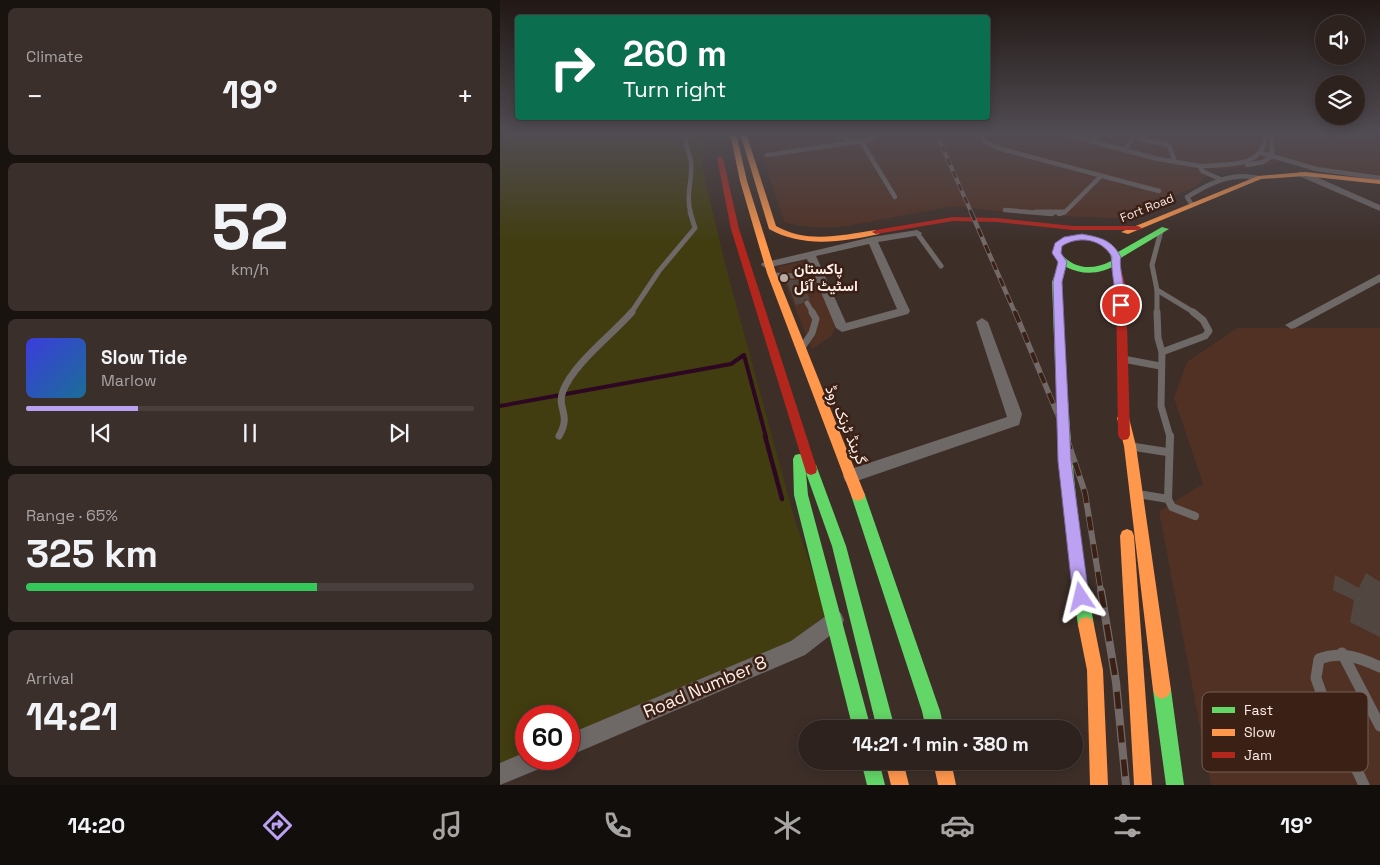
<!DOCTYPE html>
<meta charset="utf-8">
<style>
:root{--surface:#2e221e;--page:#3a2f2b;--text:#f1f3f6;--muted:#a7a4a4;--line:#493f3c;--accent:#bca0f2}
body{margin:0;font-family:"Space Grotesk",Vazirmatn,sans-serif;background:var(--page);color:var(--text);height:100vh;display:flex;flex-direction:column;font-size:19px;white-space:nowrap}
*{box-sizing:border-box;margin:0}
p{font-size:16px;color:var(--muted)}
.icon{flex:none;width:28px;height:28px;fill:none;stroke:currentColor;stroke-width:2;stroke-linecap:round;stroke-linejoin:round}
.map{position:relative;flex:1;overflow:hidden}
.panel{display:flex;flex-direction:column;gap:8px;padding:8px;background:#191310;width:500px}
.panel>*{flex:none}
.guide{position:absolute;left:15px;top:15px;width:475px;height:105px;border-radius:5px;box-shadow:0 2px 12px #0003,0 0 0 1px var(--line);background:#0b6e4f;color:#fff;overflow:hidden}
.fabs{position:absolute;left:815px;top:15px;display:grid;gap:10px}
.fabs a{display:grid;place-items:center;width:50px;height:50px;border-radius:50%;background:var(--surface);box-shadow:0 2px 12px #0003,0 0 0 1px var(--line);font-size:25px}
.speed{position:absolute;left:15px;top:705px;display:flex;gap:10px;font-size:25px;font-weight:700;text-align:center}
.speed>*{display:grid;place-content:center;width:65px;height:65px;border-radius:50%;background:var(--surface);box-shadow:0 2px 12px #0003,0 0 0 1px var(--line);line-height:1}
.speed .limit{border:8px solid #d22;background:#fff;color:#111}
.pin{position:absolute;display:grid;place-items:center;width:42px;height:42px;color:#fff;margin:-21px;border:2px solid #fff;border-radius:50%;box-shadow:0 1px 5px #0007}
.me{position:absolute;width:55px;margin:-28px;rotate:350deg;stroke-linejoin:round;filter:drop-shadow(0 0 4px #0008)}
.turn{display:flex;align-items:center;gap:18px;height:105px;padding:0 25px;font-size:22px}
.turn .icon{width:65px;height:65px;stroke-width:2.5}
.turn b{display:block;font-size:35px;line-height:42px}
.big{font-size:38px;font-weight:700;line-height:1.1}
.panel .widget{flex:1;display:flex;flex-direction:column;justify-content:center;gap:8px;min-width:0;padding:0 18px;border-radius:8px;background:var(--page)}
.panel .dial{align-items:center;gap:0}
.dial b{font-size:65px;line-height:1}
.song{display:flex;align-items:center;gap:15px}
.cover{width:60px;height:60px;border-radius:8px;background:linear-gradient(135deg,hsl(240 70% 55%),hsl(200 70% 35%))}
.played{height:5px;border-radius:2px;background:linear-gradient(90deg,var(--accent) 25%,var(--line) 25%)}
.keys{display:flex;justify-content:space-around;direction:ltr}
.heat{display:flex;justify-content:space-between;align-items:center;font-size:28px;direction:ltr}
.charge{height:8px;border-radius:4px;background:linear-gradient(90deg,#34c759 65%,var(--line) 0)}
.trip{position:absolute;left:298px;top:720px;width:285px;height:50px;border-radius:25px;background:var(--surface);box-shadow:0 2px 12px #0003,0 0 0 1px var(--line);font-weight:700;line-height:50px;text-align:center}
.menu{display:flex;height:80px;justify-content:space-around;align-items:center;background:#120e0c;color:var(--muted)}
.menu .icon{width:35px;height:35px}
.menu .selected{color:var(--accent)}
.menu b{font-size:22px;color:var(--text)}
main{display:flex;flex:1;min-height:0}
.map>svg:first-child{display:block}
.built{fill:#513124}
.green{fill:#413d10}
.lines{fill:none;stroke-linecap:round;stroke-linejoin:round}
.stream-far1{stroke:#2e0723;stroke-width:4}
.stream{stroke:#2e0723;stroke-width:4.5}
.building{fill:#524740}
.lane-far4{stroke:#6e6867;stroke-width:4.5}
.lane-far3{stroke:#6e6867;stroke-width:5}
.lane-far2{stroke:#6e6867;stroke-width:7}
.lane-far1{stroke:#6e6867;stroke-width:8}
.lane{stroke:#6e6867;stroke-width:11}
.street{fill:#6e6867;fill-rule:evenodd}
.fast{fill:#63d668;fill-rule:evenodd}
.slow{fill:#ff974d;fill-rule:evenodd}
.jam{fill:#b3261e;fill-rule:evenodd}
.rail-far4-casing{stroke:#736a68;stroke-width:4}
.rail-far3-casing{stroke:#736a68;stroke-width:4.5}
.rail-far2-casing{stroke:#736a68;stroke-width:5.5}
.rail-far1-casing{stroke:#736a68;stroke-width:6}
.rail-casing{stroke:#736a68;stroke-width:8}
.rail-far4{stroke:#3b2015;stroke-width:2.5;stroke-dasharray:7;stroke-linecap:butt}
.rail-far3{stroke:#3b2015;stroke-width:3;stroke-dasharray:9;stroke-linecap:butt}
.rail-far2{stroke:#3b2015;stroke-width:4;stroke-dasharray:11;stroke-linecap:butt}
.rail-far1{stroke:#3b2015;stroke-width:4.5;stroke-dasharray:14;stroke-linecap:butt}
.rail{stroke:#3b2015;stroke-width:5.5;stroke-dasharray:17;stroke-linecap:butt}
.route{fill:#bca0f2;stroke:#7a689d}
.poi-dot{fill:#b9aaa4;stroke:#3b2015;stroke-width:2}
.labels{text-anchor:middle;stroke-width:5;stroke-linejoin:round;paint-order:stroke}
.far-street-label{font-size:12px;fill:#fcede7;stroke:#3b2015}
.poi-label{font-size:15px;font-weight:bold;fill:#fcede7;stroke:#3b2015;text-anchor:start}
.street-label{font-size:15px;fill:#fcede7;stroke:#3b2015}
.near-street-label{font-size:18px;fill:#fcede7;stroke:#3b2015}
.key{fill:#3b2015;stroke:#755e54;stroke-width:1}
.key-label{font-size:14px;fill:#fcede7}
</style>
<main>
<section class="panel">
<div class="widget"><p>Climate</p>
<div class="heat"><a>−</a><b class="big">19°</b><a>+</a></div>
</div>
<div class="widget dial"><b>52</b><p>km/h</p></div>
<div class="widget">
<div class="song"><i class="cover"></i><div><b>Slow Tide</b><p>Marlow</p></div></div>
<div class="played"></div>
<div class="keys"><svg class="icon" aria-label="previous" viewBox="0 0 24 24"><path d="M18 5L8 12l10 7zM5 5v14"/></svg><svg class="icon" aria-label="pause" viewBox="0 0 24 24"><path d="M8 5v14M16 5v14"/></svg><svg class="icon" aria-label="next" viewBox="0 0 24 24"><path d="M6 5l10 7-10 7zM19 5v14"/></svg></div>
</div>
<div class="widget"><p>Range · 65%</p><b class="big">325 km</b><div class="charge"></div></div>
<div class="widget"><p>Arrival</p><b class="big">14:21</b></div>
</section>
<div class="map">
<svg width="880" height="785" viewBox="0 0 880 785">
<rect width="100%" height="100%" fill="#3d2e28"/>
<g class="built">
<path d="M254 133H880V177L813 170 785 161 771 165 710 171 696 187 616 218 528 215 455 206 340 227H311L285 223Z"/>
<path d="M309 260 338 323 331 336 312 349 278 267Z"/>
<path d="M737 328H880V785H711L659 511 703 484 674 398 687 362Z"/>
</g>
<path class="green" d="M0 133H205L202 166 225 264 294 517 327 614 287 645 69 736V716H26V754L0 765Z"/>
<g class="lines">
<path class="stream-far1" d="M0 406 231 364 244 355 266 437"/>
<path class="stream" d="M265 436 282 499"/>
</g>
<g class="building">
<path d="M835 133H880V138L859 143 834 139Z"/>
<path d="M299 275 310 300 305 299 303 303 296 305 286 280H296Z"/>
<path d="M866 573 880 582V637L850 622 854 600 833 590 835 575 859 588Z"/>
</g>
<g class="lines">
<g class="lane-far4">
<path d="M187 133C183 142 189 151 191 161 193 179 185 195 191 214"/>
<path d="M479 133 485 142 501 149 659 191"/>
<path d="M560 133 658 159 700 166"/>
<path d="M640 139 669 145 675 162"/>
<path d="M361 141 395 197"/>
<path d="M592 142 598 133"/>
<path d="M625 150 635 133"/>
<path d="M762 153 816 169 880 178"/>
<path d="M267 155 369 140 384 133"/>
<path d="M747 165 763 162 772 156V133"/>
<path d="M720 179 702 171 700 166C726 164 766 169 765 133"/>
<path d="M692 205 687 197C710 183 731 172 758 178"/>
<path d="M505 210 552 214"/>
<path d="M559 214 565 212 601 176"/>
</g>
<g class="lane-far3">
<path d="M536 212H564"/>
<path d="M417 233 441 266"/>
<path d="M275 275 294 276"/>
<path d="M657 290 695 313"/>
<path d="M307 303 313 313"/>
<path d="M131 313 159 271 195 228 190 212"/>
<path d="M657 313V290L652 265 661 231"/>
</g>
<g class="lane-far2">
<path d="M657 312 658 338 662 352 661 406 670 437"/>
<path d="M303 346 312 333 316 319 312 312"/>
<path d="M662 352 705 336 709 331 703 320 693 312"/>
<path d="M623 359 660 366"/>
<path d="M59 436C72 414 56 408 63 391 74 363 112 335 132 312"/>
</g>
<g class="lane-far1">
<path d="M670 436 668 499 672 507 695 516"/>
<path d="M635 447 667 452"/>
<path d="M644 495 668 499"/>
</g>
<g class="lane">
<path d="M842 653 880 726"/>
<path d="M864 785 823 698 816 678 819 659C841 651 859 657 880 667"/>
</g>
<g class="street">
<path d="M327 133H338L359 142 352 144Z"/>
<path d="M799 172H805L880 205V211L799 176Z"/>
<path d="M417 230 422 233 421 235 378 242 410 311 408 314 342 332 336 328 307 259 266 268 261 265 262 263 372 237ZM369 244 397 309 346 323 316 256Z"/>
<path d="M880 274V282L795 328 791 329 785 325Z"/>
<path d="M482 318 488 322 522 414 519 425 351 483 345 481 343 476 345 471 507 417 476 322Z"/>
<path d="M334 610 341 613 344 620 341 627 305 655 69 756V734L291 641Z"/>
<path d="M26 752V759H47L44 767 0 785V763Z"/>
</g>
<g class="fast">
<path d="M662 227 669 229 619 259 618 264C601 274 584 276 566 267L562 282C567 397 573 511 594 625L592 631 586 633 580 631 578 625C560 511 556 397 552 282L559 262 552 253C559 226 606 231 618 252ZM582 239C595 241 612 245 611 261 592 271 574 269 560 253L562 246 569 241Z"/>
<path d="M299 454 303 455 306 467 311 463 316 465 346 546 395 729H377L332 546 306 473 308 495 371 729H353L294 495 293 459 295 455Z"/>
<path d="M358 489 363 491 365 495 440 711 444 729H426L422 711 351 495 353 491Z"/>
<path d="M662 681 668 684 671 690 684 785H666L653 690 656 684Z"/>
<path d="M361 761H379L385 785H367Z"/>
</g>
<g class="slow">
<path d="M230 133H236L247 181 276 273 365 495 363 499 358 501 353 499 351 495 267 273 240 181Z"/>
<path d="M240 133H246L276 226C308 244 341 235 376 230L380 232 379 234C342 242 303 248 269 229Z"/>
<path d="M805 172 880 180V184L805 176 761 179 628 234 621 232 758 176Z"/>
<path d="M623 413 627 415 629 418 636 446 671 690 668 696 662 699 656 696 653 690 624 446 617 418 619 415Z"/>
<path d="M627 529 632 531 634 536 652 785H634L620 536 622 531Z"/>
<path d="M586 617 592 619 594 625 603 670 608 785H590L587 670 578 625 580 619Z"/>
<path d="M385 761H403L409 785H391Z"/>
<path d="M433 761H451L456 785H438Z"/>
</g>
<g class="jam">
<path d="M220 156 223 158 239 229 317 469 316 473 311 475 306 473 305 469 231 229 217 158Z"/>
<path d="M453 217 497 218 573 226H638L642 228 638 230H573L497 222 453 221 376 234 372 232 376 230Z"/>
<path d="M615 259 619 262 626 287 630 435 628 439 624 440 620 439 618 435 616 287 611 262Z"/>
</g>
<g class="rail-far4-casing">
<path id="rail-far4" d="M436 133 472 214"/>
</g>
<g class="rail-far3-casing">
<path id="rail-far3" d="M471 212 515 313"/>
</g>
<g class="rail-far2-casing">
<path id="rail-far2" d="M515 312 567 437"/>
</g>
<g class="rail-far1-casing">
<path id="rail-far1" d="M566 436 585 493 601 592"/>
</g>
<g class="rail-casing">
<path id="rail" d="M601 591 616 682 626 785"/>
</g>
<use href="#rail-far4" class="rail-far4"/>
<use href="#rail-far3" class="rail-far3"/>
<use href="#rail-far2" class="rail-far2"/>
<use href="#rail-far1" class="rail-far1"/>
<use href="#rail" class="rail"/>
</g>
<linearGradient id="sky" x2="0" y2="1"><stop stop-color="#221916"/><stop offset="0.55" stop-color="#514c53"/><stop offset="1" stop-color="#514c53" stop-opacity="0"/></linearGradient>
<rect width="880" height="243" fill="url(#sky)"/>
<path class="route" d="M582 234C601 238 611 239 621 257 618 265 626 292 626 305L621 308 616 305C616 292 610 265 612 257 602 239 579 235 562 246L561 253 567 262 562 282 571 461 589 597 586 602 581 605 575 602 573 597 558 461 553 282 558 262 552 253 555 243 564 237Z"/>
<circle class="poi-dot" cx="284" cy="278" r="5"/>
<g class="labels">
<g class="far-street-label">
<text transform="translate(647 208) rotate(-22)" y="4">Fort Road</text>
</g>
<g class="poi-label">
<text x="294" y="274">پاکستان<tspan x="294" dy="17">اسٹیٹ آئل</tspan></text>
</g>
<g class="street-label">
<text transform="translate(346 425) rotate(67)" y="5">گرینڈ ٹرنک روڈ</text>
</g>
<g class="near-street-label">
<text transform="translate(205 687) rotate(-23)" y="6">Road Number 8</text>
</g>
</g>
<rect x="702" y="692" width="166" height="80" rx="8" class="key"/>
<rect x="712" y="707" width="23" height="6" fill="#63d668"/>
<rect x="712" y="729" width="23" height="7" fill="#ff974d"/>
<rect x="712" y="752" width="23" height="6" fill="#b3261e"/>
<g class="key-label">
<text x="744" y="715">Fast</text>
<text x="744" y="737">Slow</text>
<text x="744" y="760">Jam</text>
</g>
</svg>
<div class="fabs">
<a><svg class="icon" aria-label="sound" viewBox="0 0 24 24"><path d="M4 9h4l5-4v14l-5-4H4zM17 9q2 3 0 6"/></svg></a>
<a><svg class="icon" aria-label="layers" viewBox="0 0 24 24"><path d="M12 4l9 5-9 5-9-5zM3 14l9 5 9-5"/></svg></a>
</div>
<div class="speed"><div class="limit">60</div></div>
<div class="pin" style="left:621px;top:305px;background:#d93025"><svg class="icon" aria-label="arrive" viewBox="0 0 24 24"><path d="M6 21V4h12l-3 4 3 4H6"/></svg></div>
<svg class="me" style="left:581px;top:597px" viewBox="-20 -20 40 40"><path d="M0-17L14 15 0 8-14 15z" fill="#bca0f2" stroke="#fff" stroke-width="4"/></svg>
<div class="trip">14:21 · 1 min · 380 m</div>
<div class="guide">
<div class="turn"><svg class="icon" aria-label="right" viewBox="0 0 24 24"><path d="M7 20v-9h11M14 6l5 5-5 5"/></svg><div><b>260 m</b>Turn right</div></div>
</div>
</div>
</main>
<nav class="menu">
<b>14:20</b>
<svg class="icon selected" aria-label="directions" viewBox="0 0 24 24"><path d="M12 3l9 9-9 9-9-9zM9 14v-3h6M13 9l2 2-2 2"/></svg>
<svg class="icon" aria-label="music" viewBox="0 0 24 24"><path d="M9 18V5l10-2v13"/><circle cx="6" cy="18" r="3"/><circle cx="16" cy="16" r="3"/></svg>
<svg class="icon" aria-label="phone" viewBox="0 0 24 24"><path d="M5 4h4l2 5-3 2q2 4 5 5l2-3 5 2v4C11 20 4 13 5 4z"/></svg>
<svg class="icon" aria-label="climate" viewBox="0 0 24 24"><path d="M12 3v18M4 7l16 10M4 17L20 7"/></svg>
<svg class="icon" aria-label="car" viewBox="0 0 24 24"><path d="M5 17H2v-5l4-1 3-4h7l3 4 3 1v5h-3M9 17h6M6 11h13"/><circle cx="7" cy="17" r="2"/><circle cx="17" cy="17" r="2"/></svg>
<svg class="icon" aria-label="filters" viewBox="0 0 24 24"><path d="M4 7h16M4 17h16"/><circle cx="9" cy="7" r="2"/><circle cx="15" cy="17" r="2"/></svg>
<b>19°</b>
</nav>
